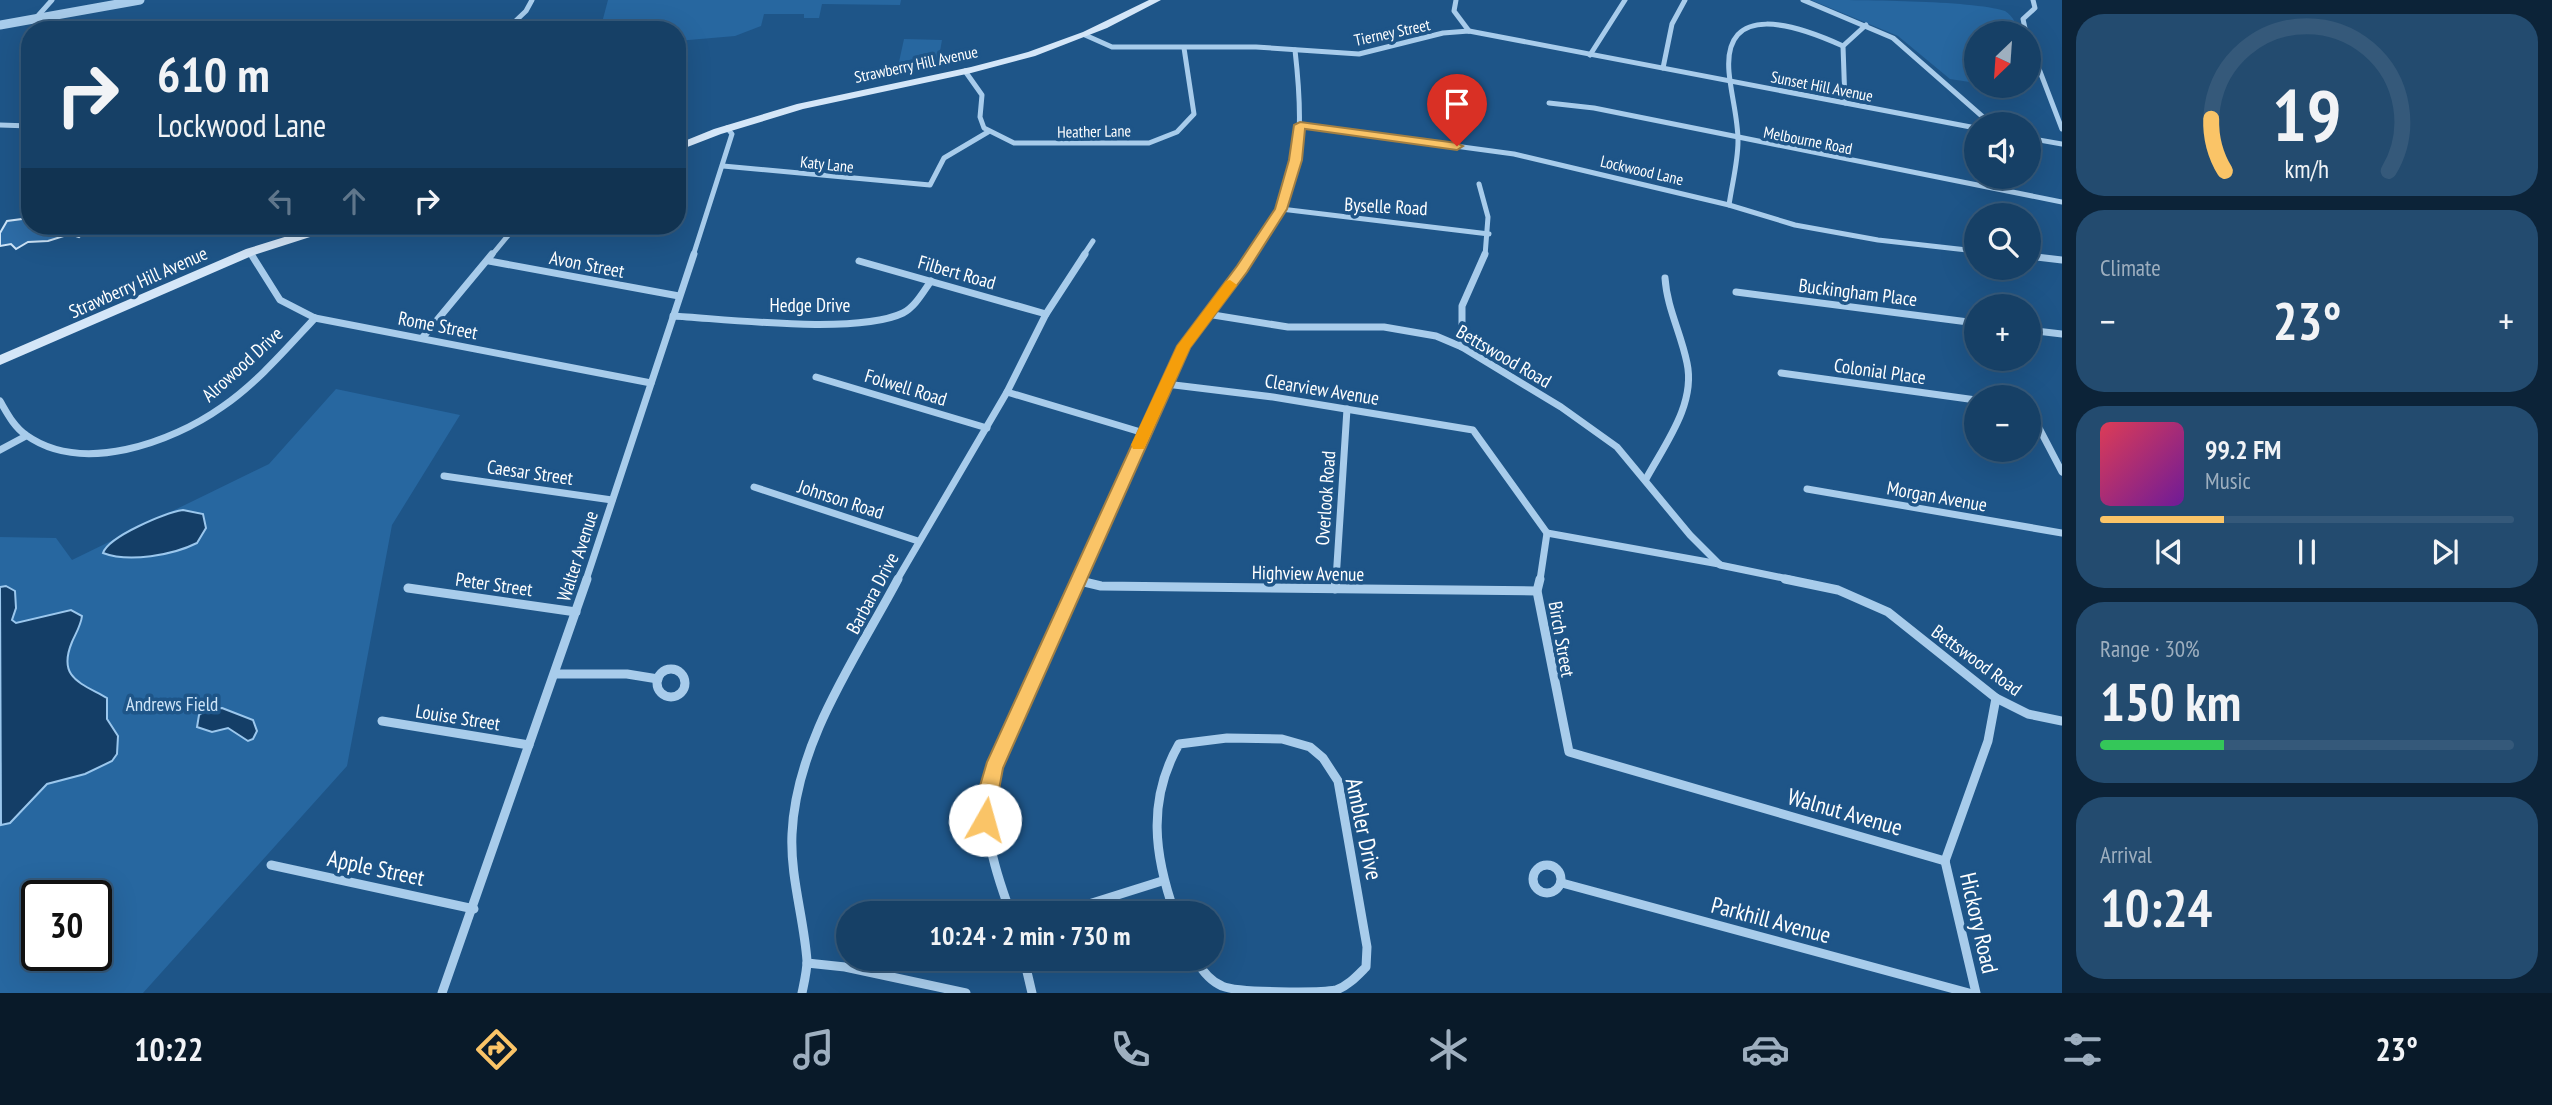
<!DOCTYPE html>
<meta charset="utf-8">
<style>
:root{--surface:#164066;--page:#234b6f;--text:#f1f3f6;--muted:#9eafbf;--line:#35597a;--accent:#fac467}
body{margin:0;font-family:"PT Sans Narrow",sans-serif;background:var(--page);color:var(--text);height:100vh;display:flex;flex-direction:column;font-size:26px;white-space:nowrap}
*{box-sizing:border-box;margin:0}
p{font-size:23px;color:var(--muted)}
.icon{flex:none;width:38px;height:38px;fill:none;stroke:currentColor;stroke-width:2;stroke-linecap:round;stroke-linejoin:round}
.map{position:relative;flex:1;overflow:hidden}
.drawer{display:flex;flex-direction:column;gap:14px;padding:14px;background:#0c2338;width:490px}
.drawer>*{flex:none}
.hud{position:absolute;left:21px;top:21px;width:665px;height:214px;border-radius:28px;box-shadow:0 7px 28px #0002,0 0 0 2px var(--line);background:#164066;color:var(--text);overflow:hidden}
.needle{width:46px;rotate:205deg}
.controls{position:absolute;left:1964px;top:21px;display:grid;gap:14px}
.controls a{display:grid;place-items:center;width:77px;height:77px;border-radius:50%;background:var(--surface);box-shadow:0 7px 28px #0002,0 0 0 2px var(--line);font-size:35px}
.speed{position:absolute;left:21px;top:880px;display:flex;gap:14px;font-size:35px;font-weight:700;text-align:center}
.speed>*{display:grid;place-content:center;width:91px;height:91px;border-radius:50%;background:var(--surface);box-shadow:0 7px 28px #0002,0 0 0 2px var(--line);line-height:1}
.speed .limit{border:4px solid #111;border-radius:10px;background:#fff;color:#111}
.pin{position:absolute;display:grid;place-items:center;width:60px;height:60px;color:#fff;margin:-72px -30px;border-radius:50% 50% 50% 0;rotate:-45deg;box-shadow:0 0 7px #0007}
.pin .icon{rotate:45deg}
.me{position:absolute;width:77px;margin:-38px;rotate:7deg;stroke-linejoin:round;filter:drop-shadow(0 0 5px #0008)}
.turn{display:flex;align-items:center;gap:24px;height:147px;padding:0 21px;font-size:32px}
.turn .icon{width:91px;height:91px;stroke-width:2.5}
.turn b{display:block;font-size:49px;line-height:60px}
.lanes{display:flex;align-items:center;height:66px;padding:0 21px;background:#0003;justify-content:center;gap:35px;direction:ltr}
.lanes .off{opacity:.35}
.big{font-size:52px;font-weight:600;line-height:1.1}
.drawer .card{flex:1;display:flex;flex-direction:column;justify-content:center;gap:10px;min-width:0;padding:0 24px;border-radius:28px;background:var(--page)}
.drawer .dial{align-items:center;gap:0}
.dial svg{height:182px;overflow:visible;fill:none;stroke:var(--line);stroke-width:7;stroke-linecap:round;text-anchor:middle}
.dial text{fill:var(--text);stroke:none}
.song{display:flex;align-items:center;gap:21px}
.cover{width:84px;height:84px;border-radius:10px;background:linear-gradient(135deg,hsl(350 70% 55%),hsl(280 70% 35%))}
.played{height:7px;border-radius:4px;background:linear-gradient(90deg,var(--accent) 30%,var(--line) 30%)}
.keys{display:flex;justify-content:space-around;direction:ltr}
.heat{display:flex;justify-content:space-between;align-items:center;font-size:38px;direction:ltr}
.charge{height:10px;border-radius:5px;background:linear-gradient(90deg,#34c759 30%,var(--line) 0)}
.trip{position:absolute;left:836px;top:901px;width:388px;height:70px;border-radius:35px;background:var(--surface);box-shadow:0 7px 28px #0002,0 0 0 2px var(--line);font-weight:600;line-height:70px;text-align:center}
.dock{display:flex;height:112px;justify-content:space-around;align-items:center;background:#091a29;color:var(--muted)}
.dock .icon{width:49px;height:49px}
.dock .selected{color:var(--accent)}
.dock b{font-size:32px;color:var(--text)}
main{display:flex;flex:1;min-height:0}
.map>svg:first-child{display:block}
.green{fill:#2767a0;fill-rule:evenodd}
.water{fill:#143e67;stroke:#9bc7ed;stroke-width:2}
.building{fill:#2d6ca6;stroke:#cde4f8;stroke-width:2}
.lines{fill:none;stroke-linecap:round;stroke-linejoin:round}
.minor-far2{stroke:#a8cceb;stroke-width:5}
.minor-far1{stroke:#a8cceb;stroke-width:7}
.minor{stroke:#a8cceb;stroke-width:9}
.tertiary{stroke:#a8cceb;stroke-width:9}
.secondary{fill:#d4e6f8;fill-rule:evenodd}
.route{fill:#fac467;stroke:#a27f43;stroke-width:2}
.slow{fill:#f59e0b}
.labels{text-anchor:middle;stroke-width:7;stroke-linejoin:round;paint-order:stroke}
.far-street-label{font-size:16px;fill:#fff;stroke:#1e5588}
.street-label{font-size:19px;fill:#fff;stroke:#1e5588}
.park-label{font-size:19px;fill:#cde4f8;stroke:#1e5588}
.near-street-label{font-size:23px;fill:#fff;stroke:#1e5588}
</style>
<main>
<div class="map">
<svg width="2062" height="993" viewBox="0 0 2062 993">
<rect width="100%" height="100%" fill="#1e5588"/>
<g class="green">
<path d="M608 0H901L900 5 822 4 819 18H804V14H764L761 26 735 36 677 41V30H600Z"/>
<path d="M1811 0C1855 0 1971 0 2005 11 2014 17 2016 24 2020 33H1976V83L1950 79 1898 36Z"/>
<path d="M904 39 942 40 938 63 899 62Z"/>
<path d="M336 389 460 415 392 525 347 766 143 993H0V537L56 538 72 560 269 464ZM37 896H96V956H37Z"/>
</g>
<g class="water">
<path d="M183 510 203 514 206 528 197 543C173 555 129 563 103 553 109 536 165 513 183 510Z"/>
<path d="M6 586 15 591 16 608 12 620 16 623 71 610 82 616C81 625 76 633 72 642 57 678 81 683 107 698V719L118 736 117 754 112 761 85 774 47 784 10 823 1 825 0 587Z"/>
<path d="M222 708 253 720 257 731 253 739 248 741 228 728 212 732 197 727 199 715 207 710Z"/>
</g>
<path class="building" d="M30 218V226H91L79 237 70 234 48 241 28 242 16 249 11 244 0 246V233L7 221Z"/>
<g class="lines">
<g class="minor-far2">
<path d="M1456 0 1454 11 1469 31"/>
<path d="M1803 0 1893 38 1991 124"/>
<path d="M36 18 52 0"/>
<path d="M421 30 436 26 491 30"/>
<path d="M506 30 526 11 532 0"/>
<path d="M2026 33 2023 19 2035 8 2033 0"/>
<path d="M1085 35 1112 47H1256L1359 54 1443 33 1469 31 1976 128"/>
<path d="M2028 40 2062 129"/>
<path d="M1590 55 1625 0"/>
<path d="M1663 68 1672 24 1685 0"/>
<path d="M965 71 982 95 980 117 984 128 1014 143H1149L1177 132 1194 114 1184 48"/>
<path d="M1549 103 1594 108 2062 202"/>
<path d="M1845 103 1843 46 1866 25"/>
<path d="M0 125 30 126"/>
<path d="M1300 125 1514 154 1729 205 1795 225 1878 240 1976 251"/>
<path d="M2028 138 2062 144"/>
<path d="M723 166 930 185 944 158 988 132"/>
<path d="M1479 184 1488 217 1485 256"/>
<path d="M1729 205C1732 184 1738 162 1738 141 1738 118 1731 95 1729 72 1723 0 1797 25 1843 46"/>
<path d="M1281 209 1489 234"/>
<path d="M250 252 253 256"/>
<path d="M491 256 516 226"/>
<path d="M693 256 732 134 727 128"/>
<path d="M1083 256 1093 241"/>
<path d="M1251 256C1260 241 1272 226 1280 210 1305 161 1301 103 1295 50"/>
</g>
<g class="minor-far1">
<path d="M251 254 280 300 315 318 651 383"/>
<path d="M2028 256 2062 260"/>
<path d="M489 261 679 296"/>
<path d="M859 261 1046 314"/>
<path d="M1736 292 1976 323"/>
<path d="M1207 314 1288 327H1384L1436 336 1462 347 1561 407 1617 447 1690 535 1720 565 1793 580"/>
<path d="M673 316C727 319 857 335 903 313 915 307 923 292 931 281"/>
<path d="M2028 330 2062 334"/>
<path d="M423 337 492 254"/>
<path d="M1462 347V306L1485 254"/>
<path d="M1781 373 1976 400"/>
<path d="M816 377 987 428"/>
<path d="M1166 384 1273 397 1473 430 1547 533 1540 580"/>
<path d="M1007 392 1144 433"/>
<path d="M0 401C7 413 14 427 26 435 82 475 171 443 222 407 257 383 286 349 315 318"/>
<path d="M2028 407 2062 472"/>
<path d="M0 450 26 436"/>
<path d="M444 476 612 500"/>
<path d="M1646 479C1665 444 1696 404 1687 363 1681 333 1667 308 1665 278"/>
<path d="M754 487 918 541"/>
<path d="M1807 489 2062 533"/>
<path d="M1547 533 1719 564"/>
<path d="M586 580 694 254"/>
<path d="M897 580 1007 392 1046 314 1085 254"/>
<path d="M1078 580 1184 346 1252 254"/>
<path d="M1336 580 1347 409"/>
</g>
<g class="minor">
<path d="M1540 579 1537 591 1569 752 1945 861"/>
<path d="M1785 579 1838 590 1888 612 1996 698 2028 714 2062 721"/>
<path d="M1080 581 1101 586 1537 591"/>
<path d="M408 588 576 612"/>
<path d="M1335 589 1336 579"/>
<circle cx="671" cy="683" r="14"/>
<path d="M555 674H627L658 679"/>
<path d="M382 721 529 745"/>
<path d="M1945 861 1988 741 1996 698"/>
<path d="M1945 861 1976 993"/>
<circle cx="1547" cy="879" r="14"/>
<path d="M271 865 474 909"/>
<path d="M1562 883 1969 993"/>
<path d="M1011 914C991 860 981 826 993 768L1079 579"/>
<path d="M1057 914 1162 881"/>
<path d="M1175 914C1154 855 1147 800 1179 744L1227 738 1282 739 1310 747 1323 758 1338 781 1367 947 1366 967C1357 976 1348 986 1336 990 1320 993 1237 993 1222 986 1210 981 1201 969 1195 959"/>
<path d="M1024 959 1032 993"/>
<path d="M807 963 845 967 966 993"/>
<path d="M442 993 587 579"/>
<path d="M802 993C804 983 807 971 807 961 804 918 790 877 792 834 796 742 856 658 898 579"/>
</g>
<path class="tertiary" d="M0 25 140 0"/>
<g class="secondary">
<path d="M1149 0H1161L1107 28 1035 56 971 73 803 109 721 134 677 151V144L714 129 797 104 971 67 1028 52 1083 32Z"/>
<path d="M320 226H337L335 229 254 255 0 365V355L246 249Z"/>
</g>
</g>
<path class="route" d="M1300 122 1457 143 1463 146 1457 150 1305 129 1302 160 1287 209 1247 272 1190 348 1003 768 992 827 985 829 978 827 975 803 987 762 1177 346 1237 266 1275 209 1289 160 1294 125Z"/>
<path class="slow" d="M1230 280 1237 285 1190 348 1144 449H1133L1131 445 1177 346 1226 281Z"/>
<g class="labels">
<g class="far-street-label">
<text transform="translate(1392 32) rotate(-12)" y="6">Tierney Street</text>
<text transform="translate(916 64) rotate(-12)" y="6">Strawberry Hill Avenue</text>
<text transform="translate(1822 86) rotate(11)" y="6">Sunset Hill Avenue</text>
<text transform="translate(1094 131) rotate(-1)" y="6">Heather Lane</text>
<text transform="translate(1808 140) rotate(11)" y="6">Melbourne Road</text>
<text transform="translate(827 164) rotate(6)" y="6">Katy Lane</text>
<text transform="translate(1642 170) rotate(13)" y="6">Lockwood Lane</text>
</g>
<g class="street-label">
<text transform="translate(1386 206) rotate(3)" y="7">Byselle Road</text>
<text transform="translate(587 264) rotate(11)" y="7">Avon Street</text>
<text transform="translate(957 272) rotate(16)" y="7">Filbert Road</text>
<text transform="translate(138 282) rotate(-24)" y="7">Strawberry Hill Avenue</text>
<text transform="translate(1858 292) rotate(7)" y="7">Buckingham Place</text>
<text x="810" y="312">Hedge Drive</text>
<text transform="translate(438 325) rotate(11)" y="7">Rome Street</text>
<text transform="translate(1504 356) rotate(30)" y="7">Bettswood Road</text>
<text transform="translate(242 364) rotate(-42)" y="7">Alrowood Drive</text>
<text transform="translate(1880 371) rotate(8)" y="7">Colonial Place</text>
<text transform="translate(906 387) rotate(17)" y="7">Folwell Road</text>
<text transform="translate(1322 389) rotate(9)" y="7">Clearview Avenue</text>
<text transform="translate(530 472) rotate(8)" y="7">Caesar Street</text>
<text transform="translate(1937 496) rotate(10)" y="7">Morgan Avenue</text>
<text transform="translate(1325 498) rotate(-86)" y="7">Overlook Road</text>
<text transform="translate(841 499) rotate(18)" y="7">Johnson Road</text>
<text transform="translate(577 556) rotate(-72)" y="7">Walter Avenue</text>
<text transform="translate(1308 573) rotate(1)" y="7">Highview Avenue</text>
<text transform="translate(494 584) rotate(8)" y="7">Peter Street</text>
<text transform="translate(872 593) rotate(-62)" y="7">Barbara Drive</text>
<text transform="translate(1562 639) rotate(80)" y="7">Birch Street</text>
<text transform="translate(1977 660) rotate(36)" y="7">Bettswood Road</text>
<text transform="translate(458 717) rotate(9)" y="7">Louise Street</text>
</g>
<g class="park-label">
<text x="172" y="711">Andrews Field</text>
</g>
<g class="near-street-label">
<text transform="translate(1845 812) rotate(16)" y="8">Walnut Avenue</text>
<text transform="translate(1364 829) rotate(78)" y="8">Ambler Drive</text>
<text transform="translate(376 868) rotate(12)" y="8">Apple Street</text>
<text transform="translate(1771 920) rotate(15)" y="8">Parkhill Avenue</text>
<text transform="translate(1979 923) rotate(77)" y="8">Hickory Road</text>
</g>
</g>
</svg>
<div class="controls">
<a><svg class="needle" viewBox="-14 -14 28 28"><path d="M0-13l5 13h-10z" fill="#e53935"/><path d="M0 13l5-13h-10z" fill="#9eafbf"/></svg></a>
<a><svg class="icon" aria-label="sound" viewBox="0 0 24 24"><path d="M4 9h4l5-4v14l-5-4H4zM17 9q2 3 0 6"/></svg></a>
<a><svg class="icon" aria-label="search" viewBox="0 0 24 24"><circle cx="10" cy="10" r="6"/><path d="M15 15l6 6"/></svg></a>
<a>+</a>
<a>−</a>
</div>
<div class="speed"><div class="limit">30</div></div>
<div class="pin" style="left:1457px;top:146px;background:#d93025"><svg class="icon" aria-label="arrive" viewBox="0 0 24 24"><path d="M6 21V4h12l-3 4 3 4H6"/></svg></div>
<svg class="me" style="left:985px;top:820px" viewBox="-20 -20 40 40"><circle r="19" fill="#fff"/><path d="M0-13L10 11 0 6-10 11z" fill="#fac467"/></svg>
<div class="trip">10:24 · 2 min · 730 m</div>
<div class="hud">
<div class="turn"><svg class="icon" aria-label="right" viewBox="0 0 24 24"><path d="M7 20v-9h11M14 6l5 5-5 5"/></svg><div><b>610 m</b>Lockwood Lane</div></div>
<div class="lanes"><svg class="icon off" aria-label="left" viewBox="0 0 24 24"><path d="M17 20v-9H6M10 6l-5 5 5 5"/></svg><svg class="icon off" aria-label="ahead" viewBox="0 0 24 24"><path d="M12 20V5M6 11l6-6 6 6"/></svg><svg class="icon" aria-label="right" viewBox="0 0 24 24"><path d="M7 20v-9h11M14 6l5 5-5 5"/></svg></div>
</div>
</div>
<section class="drawer">
<div class="card dial"><svg viewBox="0 0 100 80">
<path d="M14 69A42 42 0 1 1 86 69"/>
<path d="M14 69A42 42 0 0 1 8 46" stroke="#fac467"/>
<text x="50" y="56" font-size="32" font-weight="700">19</text>
<text x="50" y="72" font-size="11">km/h</text>
</svg></div>
<div class="card"><p>Climate</p>
<div class="heat"><a>−</a><b class="big">23°</b><a>+</a></div>
</div>
<div class="card">
<div class="song"><i class="cover"></i><div><b>99.2 FM</b><p>Music</p></div></div>
<div class="played"></div>
<div class="keys"><svg class="icon" aria-label="previous" viewBox="0 0 24 24"><path d="M18 5L8 12l10 7zM5 5v14"/></svg><svg class="icon" aria-label="pause" viewBox="0 0 24 24"><path d="M8 5v14M16 5v14"/></svg><svg class="icon" aria-label="next" viewBox="0 0 24 24"><path d="M6 5l10 7-10 7zM19 5v14"/></svg></div>
</div>
<div class="card"><p>Range · 30%</p><b class="big">150 km</b><div class="charge"></div></div>
<div class="card"><p>Arrival</p><b class="big">10:24</b></div>
</section>
</main>
<nav class="dock">
<b>10:22</b>
<svg class="icon selected" aria-label="directions" viewBox="0 0 24 24"><path d="M12 3l9 9-9 9-9-9zM9 14v-3h6M13 9l2 2-2 2"/></svg>
<svg class="icon" aria-label="music" viewBox="0 0 24 24"><path d="M9 18V5l10-2v13"/><circle cx="6" cy="18" r="3"/><circle cx="16" cy="16" r="3"/></svg>
<svg class="icon" aria-label="phone" viewBox="0 0 24 24"><path d="M5 4h4l2 5-3 2q2 4 5 5l2-3 5 2v4C11 20 4 13 5 4z"/></svg>
<svg class="icon" aria-label="climate" viewBox="0 0 24 24"><path d="M12 3v18M4 7l16 10M4 17L20 7"/></svg>
<svg class="icon" aria-label="car" viewBox="0 0 24 24"><path d="M5 17H2v-5l4-1 3-4h7l3 4 3 1v5h-3M9 17h6M6 11h13"/><circle cx="7" cy="17" r="2"/><circle cx="17" cy="17" r="2"/></svg>
<svg class="icon" aria-label="filters" viewBox="0 0 24 24"><path d="M4 7h16M4 17h16"/><circle cx="9" cy="7" r="2"/><circle cx="15" cy="17" r="2"/></svg>
<b>23°</b>
</nav>
